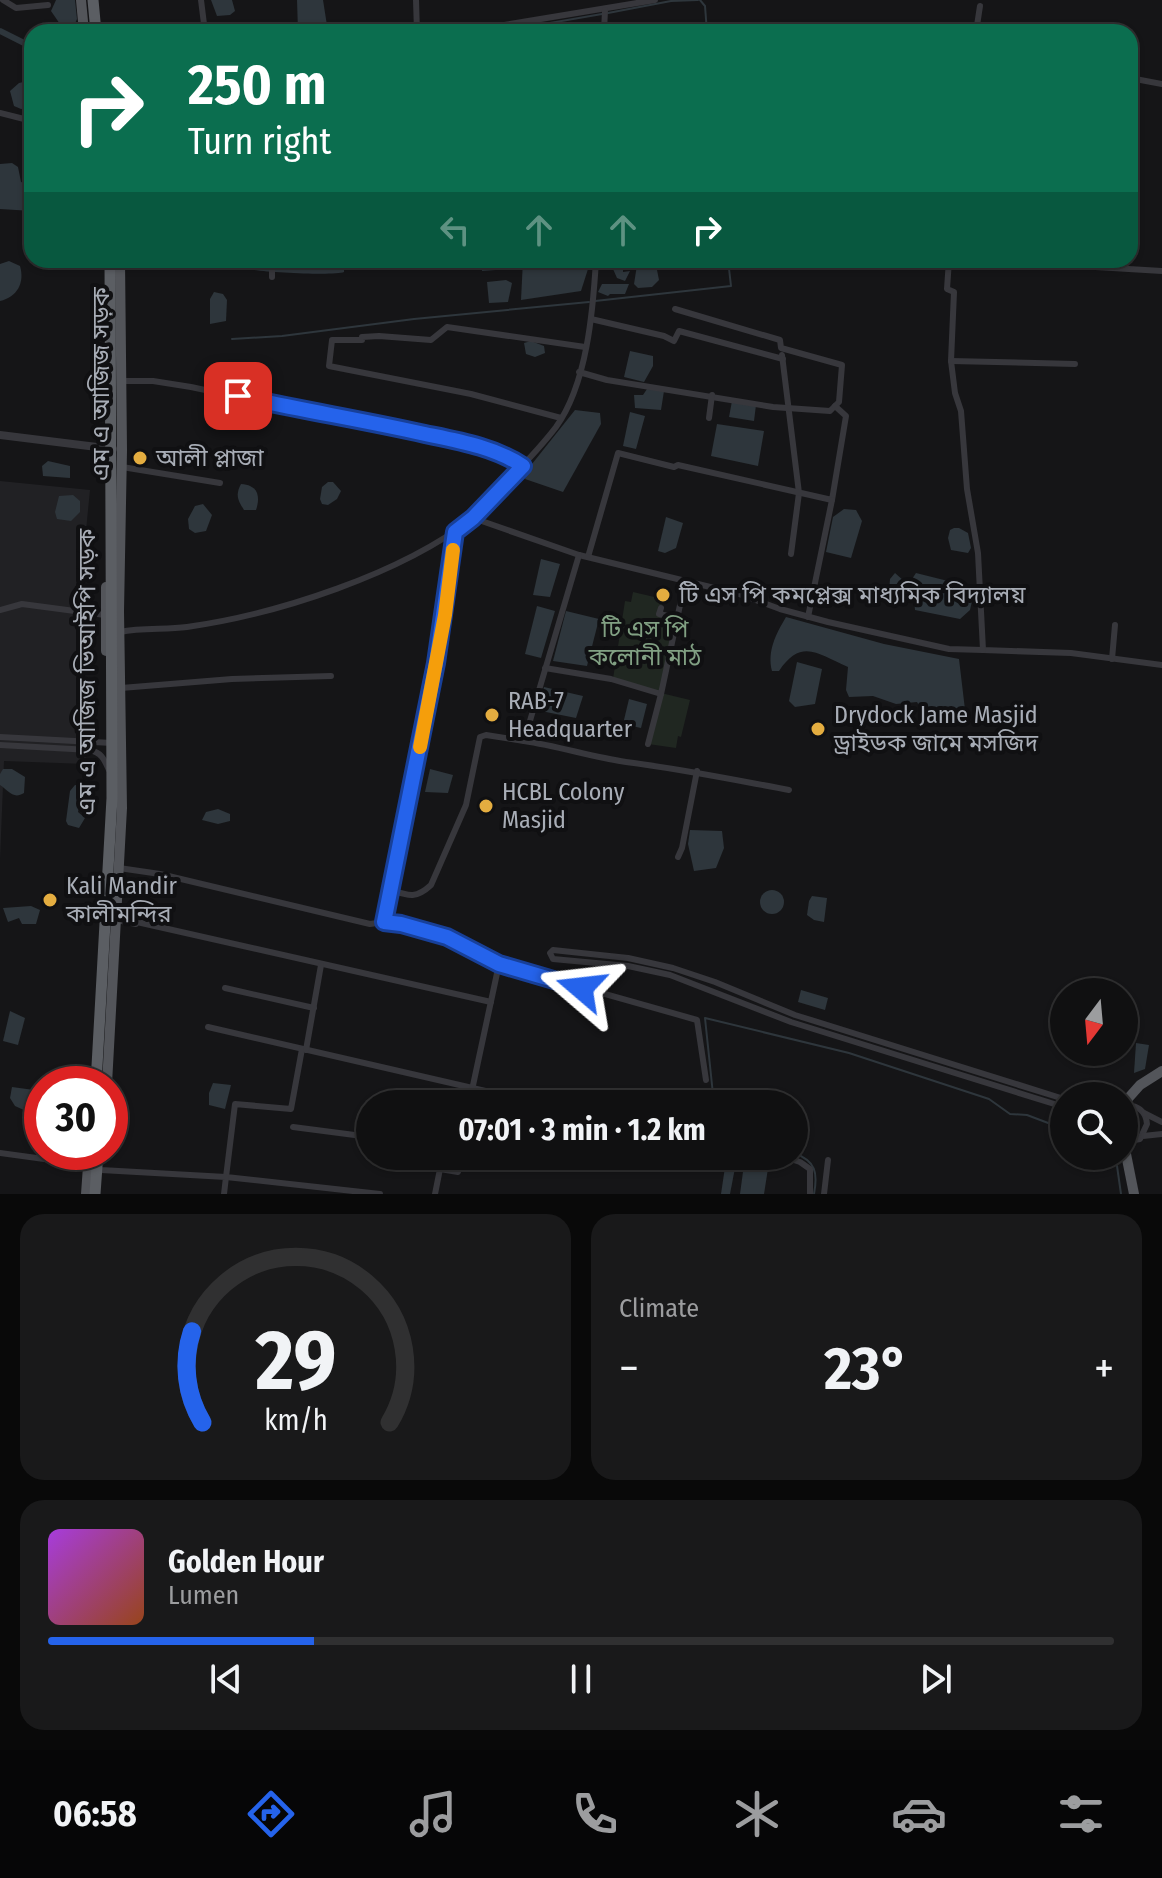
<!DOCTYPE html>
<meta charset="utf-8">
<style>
:root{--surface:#101011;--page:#19191a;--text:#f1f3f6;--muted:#9c9d9f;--line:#303031;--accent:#2563eb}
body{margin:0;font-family:"Fira Sans Condensed","Noto Sans Bengali",sans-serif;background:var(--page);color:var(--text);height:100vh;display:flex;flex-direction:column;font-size:30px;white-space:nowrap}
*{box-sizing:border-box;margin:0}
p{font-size:26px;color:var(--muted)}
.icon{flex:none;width:44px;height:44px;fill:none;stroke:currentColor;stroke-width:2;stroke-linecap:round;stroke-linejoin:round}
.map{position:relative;height:1194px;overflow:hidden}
.drawer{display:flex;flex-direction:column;gap:20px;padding:20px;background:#090909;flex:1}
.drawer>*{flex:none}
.guide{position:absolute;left:24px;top:24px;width:1114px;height:244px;border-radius:24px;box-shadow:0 2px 6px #0004,0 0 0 2px var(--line);background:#0b6e4f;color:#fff;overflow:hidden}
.needle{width:52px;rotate:196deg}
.fabs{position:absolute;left:1050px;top:978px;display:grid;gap:16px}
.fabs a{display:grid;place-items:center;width:88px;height:88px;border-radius:50%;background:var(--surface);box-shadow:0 2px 6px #0004,0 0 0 2px var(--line);font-size:40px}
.speed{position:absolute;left:24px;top:1066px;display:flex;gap:16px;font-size:40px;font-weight:700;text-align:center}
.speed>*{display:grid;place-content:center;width:104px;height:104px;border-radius:50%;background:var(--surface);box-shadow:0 2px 6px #0004,0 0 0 2px var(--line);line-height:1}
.speed .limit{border:12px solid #d22;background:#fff;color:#111}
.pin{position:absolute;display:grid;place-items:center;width:68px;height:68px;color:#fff;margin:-34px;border-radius:16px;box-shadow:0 4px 12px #0006}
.me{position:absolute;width:88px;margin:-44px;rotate:287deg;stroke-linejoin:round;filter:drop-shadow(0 0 6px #0008)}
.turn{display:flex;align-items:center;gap:28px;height:168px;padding:0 32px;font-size:36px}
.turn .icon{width:104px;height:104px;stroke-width:2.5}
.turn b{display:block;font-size:56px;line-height:68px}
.lanes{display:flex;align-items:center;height:76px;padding:0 32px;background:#0003;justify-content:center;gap:40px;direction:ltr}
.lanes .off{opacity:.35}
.big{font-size:60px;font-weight:700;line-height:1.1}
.drawer .tile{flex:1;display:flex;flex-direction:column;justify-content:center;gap:12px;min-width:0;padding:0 28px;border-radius:24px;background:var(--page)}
.drawer .dial{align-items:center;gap:0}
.dial svg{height:208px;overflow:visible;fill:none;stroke:var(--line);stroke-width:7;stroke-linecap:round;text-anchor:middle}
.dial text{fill:var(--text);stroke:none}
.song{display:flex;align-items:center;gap:24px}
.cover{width:96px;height:96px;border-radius:12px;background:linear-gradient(135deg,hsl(280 70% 55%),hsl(20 70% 35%))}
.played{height:8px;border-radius:4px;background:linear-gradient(90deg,var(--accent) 25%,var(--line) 25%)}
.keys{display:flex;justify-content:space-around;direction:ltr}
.heat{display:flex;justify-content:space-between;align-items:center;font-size:44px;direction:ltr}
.drawer .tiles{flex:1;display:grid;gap:20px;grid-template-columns:1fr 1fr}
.tile:last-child{grid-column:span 2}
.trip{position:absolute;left:356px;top:1090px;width:452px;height:80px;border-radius:40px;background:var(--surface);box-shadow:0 2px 6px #0004,0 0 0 2px var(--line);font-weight:700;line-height:80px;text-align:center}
.tabs{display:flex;height:128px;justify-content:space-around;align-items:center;background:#060607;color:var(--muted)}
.tabs .icon{width:56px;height:56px}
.tabs .current{color:var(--accent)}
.tabs b{font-size:36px;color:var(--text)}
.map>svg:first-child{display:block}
.built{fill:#212124}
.green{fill:#202721}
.water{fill:#2e363c}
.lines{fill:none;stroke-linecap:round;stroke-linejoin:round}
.stream{stroke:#2e363c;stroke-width:2}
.canal{stroke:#2e363c;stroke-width:6}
.minor{stroke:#37373c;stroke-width:6}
.tertiary{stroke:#37373c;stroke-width:8}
.primary{stroke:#53555a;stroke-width:10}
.trunk{stroke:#5b5e63;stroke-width:11}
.route-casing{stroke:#184099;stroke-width:20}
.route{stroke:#2563eb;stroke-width:14}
.slow{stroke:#f59e0b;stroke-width:14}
.poi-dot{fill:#e4ad40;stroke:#101012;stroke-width:3}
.labels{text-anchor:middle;stroke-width:8;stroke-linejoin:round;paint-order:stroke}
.street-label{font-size:24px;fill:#a8adb6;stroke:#101012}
.poi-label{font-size:24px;fill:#a8adb6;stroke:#101012;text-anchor:start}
.park-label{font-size:24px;fill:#81a083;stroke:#101012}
</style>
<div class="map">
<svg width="1162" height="1194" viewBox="0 0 1162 1194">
<rect width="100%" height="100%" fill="#151517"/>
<path class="built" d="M0 481 90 490 77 622 86 764 4 761 0 860Z"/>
<path class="green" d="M633 592 663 599 660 613 678 618 661 693 690 700 681 737 678 736 676 748 648 744 661 694 613 679 625 601 631 602Z"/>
<g class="water">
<path d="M56 0H75L77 19 74 26 62 27 51 11Z"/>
<path d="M211 0H232L235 11 230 15 217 16Z"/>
<path d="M297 0H323L328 32H298Z"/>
<path d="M32 80V108L21 109 14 106 10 91 19 83Z"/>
<path d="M12 163 18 167 21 182 32 185V211L0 209V164Z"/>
<path d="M248 260H344V272C334 276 261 272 249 269Z"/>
<path d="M481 260H510V269L482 271Z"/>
<path d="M523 260H531L588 269 581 291 521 300Z"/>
<path d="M609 260H631L629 265 623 268V272L630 271 625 281 617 278Z"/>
<path d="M9 261 20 266C25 283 17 297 0 301V264Z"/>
<path d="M644 261 656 265 659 280 652 287 638 288 634 284 637 265Z"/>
<path d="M506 280 512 283 508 302 489 303 487 282Z"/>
<path d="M602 284H629L625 294H610L608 296 598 292Z"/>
<path d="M214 292 223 294 227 300 226 321 210 324V299Z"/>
<path d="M531 341 544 346 545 353 535 357 526 354 524 343Z"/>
<path d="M630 351 653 356V366L644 382 624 377Z"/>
<path d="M647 389 664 391 661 410 635 408 634 395H643Z"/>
<path d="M732 401 756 405 754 421 729 417Z"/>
<path d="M575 410 600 413 601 424 563 492 525 479 528 469Z"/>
<path d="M630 412 645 416 636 449 623 446Z"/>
<path d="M717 424 764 431 758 466 711 456Z"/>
<path d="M48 461 70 466V478L43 476 42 466Z"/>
<path d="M328 482H333L341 491 337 499 328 505 322 504 320 499 322 487Z"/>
<path d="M241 484C257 485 261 495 256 510H244C238 501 235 495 241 484Z"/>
<path d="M73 495 80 501V512L71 521 57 519 55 512 59 496Z"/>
<path d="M203 504 212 515 206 531 195 533 189 529 188 519 195 506Z"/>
<path d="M844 509 856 510 862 521 851 558 826 552 833 517Z"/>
<path d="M666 517 683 523 676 548 665 553 658 551Z"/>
<path d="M954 528H959L968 533 971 548 968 553 951 550 948 538 950 530Z"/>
<path d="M541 559 560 564 550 597 533 595Z"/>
<path d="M895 573 904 581 899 594 889 591 890 579Z"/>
<path d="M916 573 952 582 956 592 966 590 974 592 970 610 960 619 915 610 912 579Z"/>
<path d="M537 606 555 611 541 658 525 654Z"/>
<path d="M566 611 599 619 587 666 553 661Z"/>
<path d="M786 617 884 644 959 659 966 718H941L923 713 917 702 896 704 873 696 849 697 846 690 848 667C819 655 802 637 779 671H772C767 651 776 634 786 617Z"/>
<path d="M797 662 822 669 815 704 795 707 789 701Z"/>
<path d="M544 687 583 696 576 718 536 710Z"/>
<path d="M629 699 647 704 641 728 623 724Z"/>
<path d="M3 769H12L25 777 24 793C13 800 8 790 0 785V774Z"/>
<path d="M430 769 453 775 448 793 425 792Z"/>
<path d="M75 785 81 786 87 796 86 800 80 802 78 812 85 818 79 828 68 825 66 821 70 791Z"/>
<path d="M218 809 230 814V821L218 824 202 820 206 812Z"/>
<path d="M690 830 722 831 724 848 716 868 694 871 688 844Z"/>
<circle cx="772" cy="902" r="12"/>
<path d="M812 896 827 898 824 922 814 920 807 915 809 901Z"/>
<path d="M31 906 40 910 36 924H22L19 918 8 922 3 908Z"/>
<path d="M801 990 828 998 825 1010 798 1002Z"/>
<path d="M10 1011 25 1018 18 1045 3 1041Z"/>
<path d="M1136 1043 1149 1045 1145 1069 1134 1073Z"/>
<path d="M213 1083 231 1085 225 1109 209 1105V1093Z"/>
<path d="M12 1087 34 1090 26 1111 15 1106 10 1098Z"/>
<path d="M745 1157 769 1162 764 1194H740Z"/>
<path d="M725 1167 735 1168 730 1194H721Z"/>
</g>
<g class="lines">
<g class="stream">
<path d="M700 0 705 6 707 32"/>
<path d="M608 13 671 1 698 0"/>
<path d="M498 32 602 14"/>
<path d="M595 301 731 286 728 260"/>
<path d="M232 339 282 336 414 319 589 302"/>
<path d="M714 1104 705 1018 849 1053 989 1099 1010 1114 1027 1115 1064 1129"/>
<path d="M794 1153C816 1161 818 1173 814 1194"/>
<path d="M1110 1156 1117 1166 1121 1194"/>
</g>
<path class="canal" d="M0 31 32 47"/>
<g class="minor">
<path d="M3 0 16 8 48 5"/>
<path d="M201 0 205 32"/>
<path d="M416 0 417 32"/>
<path d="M462 32 655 0"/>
<path d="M604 32 605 10"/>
<path d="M976 32 980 6"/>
<path d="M1130 78 1162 84"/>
<path d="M0 113 32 121"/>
<path d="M1130 120 1136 121"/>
<path d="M949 260 947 289 954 292 951 361 955 393 961 411 967 489 978 553 983 650 1071 653 1162 665"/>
<path d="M978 260 1162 271"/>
<path d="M272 277V260"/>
<path d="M591 319 664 336 674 341 679 331 783 359"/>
<path d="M782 355 799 493 791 554"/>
<path d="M951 361 1075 364"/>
<path d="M579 372 607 380 773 407 830 411 839 402 842 365 781 348 780 340 675 309"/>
<path d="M122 381H153L191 387 281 406 373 421 496 451 523 466"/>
<path d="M561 418 471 394 329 366 332 340H362V337L379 336 431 340 447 327 585 347"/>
<path d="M709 418 712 395"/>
<path d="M122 467 220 483"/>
<path d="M473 518C500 487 531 460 556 427 587 384 593 311 596 260"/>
<path d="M588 557 618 453 674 467 678 465 832 500 846 416 835 406"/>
<path d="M661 608 659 614 678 618"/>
<path d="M0 610 22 604 105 615"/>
<path d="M808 617 832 500"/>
<path d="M120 632C142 627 165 630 187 627 278 614 401 574 473 518L579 555 739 594 780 609 828 622 949 649 983 650"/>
<path d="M1112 659 1115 625"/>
<path d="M545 668 611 679 661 694 683 591"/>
<path d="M121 688 232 679 331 676"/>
<path d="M0 737 112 743"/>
<path d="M524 741C558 746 592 757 626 762 682 769 735 780 789 790"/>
<path d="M648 744 661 694"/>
<path d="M0 745 90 750C102 753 104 759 109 770"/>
<path d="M678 857 682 848 697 771"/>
<path d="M119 868 160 874 370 924 384 922 390 890C409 896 416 899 431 885L466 805 480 737 486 735 524 741 579 555"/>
<path d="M390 890 445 615 455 532"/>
<path d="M117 920 136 924 137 922 491 1002"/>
<path d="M384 922C424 923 465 944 499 964"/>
<path d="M225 988 314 1008"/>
<path d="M208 1027 542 1104"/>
<path d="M302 1049 291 1109 235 1104 226 1177 380 1194"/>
<path d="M306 1050 321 965"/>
<path d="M708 1094 710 1104"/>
<path d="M1064 1099 795 1015 715 982 673 968 628 958 553 950 550 953 553 959 628 966 670 975 791 1022 1064 1107"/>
<path d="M469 1104 499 964 697 1020 706 1080"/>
<path d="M1124 1106C1137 1104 1146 1111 1147 1124L1140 1139 1124 1142"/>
<path d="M1144 1113 1162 1122"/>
<path d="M293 1127 370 1137"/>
<path d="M1143 1136 1162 1134"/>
<path d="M0 1153 88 1165 101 1170 226 1177 224 1194"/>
<path d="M781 1156 800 1162 810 1169V1194"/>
<path d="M435 1194 440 1169 458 1172 461 1156"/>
<path d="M824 1194 828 1160"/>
</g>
<path class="tertiary" d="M0 435 113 449"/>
<g class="primary">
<path d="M81 0 84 32"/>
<path d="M106 587V651"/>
<path d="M107 1084 122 808 119 611 122 450 120 260"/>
<path d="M1124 1103 1140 1085 1162 1071"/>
<path d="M1124 1144 1134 1194"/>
<path d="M86 1194 89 1152"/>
</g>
<g class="trunk">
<path d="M93 0 96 32"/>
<path d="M96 1084 112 798 110 260"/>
<path d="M95 1194 98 1152"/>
</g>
</g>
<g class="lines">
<g class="route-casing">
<path id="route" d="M238 396C300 410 363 420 425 434 459 441 494 447 523 466L473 518 455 532 436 663 384 922 401 924 447 937 499 964 581 988"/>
</g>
<use href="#route" class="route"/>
<path class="slow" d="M420 747 445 615 453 550"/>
</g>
<g class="poi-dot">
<circle cx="140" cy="458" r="8"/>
<circle cx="663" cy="595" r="8"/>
<circle cx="492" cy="715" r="8"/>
<circle cx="818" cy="729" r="8"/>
<circle cx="486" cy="806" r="8"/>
<circle cx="50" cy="900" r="8"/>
</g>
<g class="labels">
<g class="street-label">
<text transform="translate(101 384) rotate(-90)" y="8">এম এ আজিজ সড়ক</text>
<text transform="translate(87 672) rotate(-90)" y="8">এম এ আজিজ ভিআইপি সড়ক</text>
</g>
<g class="poi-label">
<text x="156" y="466">আলী প্লাজা</text>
<text x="679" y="603">টি এস পি কমপ্লেক্স মাধ্যমিক বিদ্যালয়</text>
<text x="508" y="709">RAB-7<tspan x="508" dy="28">Headquarter</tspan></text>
<text x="834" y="723">Drydock Jame Masjid<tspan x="834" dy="28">ড্রাইডক জামে মসজিদ</tspan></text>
<text x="502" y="800">HCBL Colony<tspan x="502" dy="28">Masjid</tspan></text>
<text x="66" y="894">Kali Mandir<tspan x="66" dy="28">কালীমন্দির</tspan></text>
</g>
<g class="park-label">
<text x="645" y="637">টি এস পি<tspan x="645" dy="28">কলোনী মাঠ</tspan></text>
</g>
</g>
</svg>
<div class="fabs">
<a><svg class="needle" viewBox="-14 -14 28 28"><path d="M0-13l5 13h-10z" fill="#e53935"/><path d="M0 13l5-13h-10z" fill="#9c9d9f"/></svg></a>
<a><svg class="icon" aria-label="search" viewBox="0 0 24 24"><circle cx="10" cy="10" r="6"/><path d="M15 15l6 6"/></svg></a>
</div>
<div class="speed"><div class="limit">30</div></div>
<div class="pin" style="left:238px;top:396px;background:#d93025"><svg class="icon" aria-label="arrive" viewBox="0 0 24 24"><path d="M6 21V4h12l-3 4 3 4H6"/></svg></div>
<svg class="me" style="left:581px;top:988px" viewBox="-20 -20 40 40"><path d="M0-17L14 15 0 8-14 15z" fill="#2563eb" stroke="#fff" stroke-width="4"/></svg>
<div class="trip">07:01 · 3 min · 1.2 km</div>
<div class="guide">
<div class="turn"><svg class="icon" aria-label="right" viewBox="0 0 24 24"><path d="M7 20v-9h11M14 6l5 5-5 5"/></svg><div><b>250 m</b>Turn right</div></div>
<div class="lanes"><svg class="icon off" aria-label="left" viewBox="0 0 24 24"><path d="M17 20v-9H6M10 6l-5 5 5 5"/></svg><svg class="icon off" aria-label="ahead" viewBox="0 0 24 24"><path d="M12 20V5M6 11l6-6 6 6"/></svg><svg class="icon off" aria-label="ahead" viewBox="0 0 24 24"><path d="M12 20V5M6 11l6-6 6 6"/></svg><svg class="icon" aria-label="right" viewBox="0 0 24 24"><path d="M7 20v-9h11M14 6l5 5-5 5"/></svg></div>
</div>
</div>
<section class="drawer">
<div class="tiles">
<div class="tile dial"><svg viewBox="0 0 100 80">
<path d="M14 69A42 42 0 1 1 86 69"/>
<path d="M14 69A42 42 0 0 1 10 34" stroke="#2563eb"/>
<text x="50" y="56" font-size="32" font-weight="700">29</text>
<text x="50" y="72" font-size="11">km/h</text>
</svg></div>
<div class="tile"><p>Climate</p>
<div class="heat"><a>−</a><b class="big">23°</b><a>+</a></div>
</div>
<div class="tile">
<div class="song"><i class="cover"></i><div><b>Golden Hour</b><p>Lumen</p></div></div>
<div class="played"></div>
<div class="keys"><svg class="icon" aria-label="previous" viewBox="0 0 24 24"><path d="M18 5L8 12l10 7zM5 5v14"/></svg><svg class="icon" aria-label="pause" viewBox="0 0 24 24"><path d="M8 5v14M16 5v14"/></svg><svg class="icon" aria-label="next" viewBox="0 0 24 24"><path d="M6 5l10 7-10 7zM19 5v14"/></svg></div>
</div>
</div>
</section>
<nav class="tabs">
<b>06:58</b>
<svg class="icon current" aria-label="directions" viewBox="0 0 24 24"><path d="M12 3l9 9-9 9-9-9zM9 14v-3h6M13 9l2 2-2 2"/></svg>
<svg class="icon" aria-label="music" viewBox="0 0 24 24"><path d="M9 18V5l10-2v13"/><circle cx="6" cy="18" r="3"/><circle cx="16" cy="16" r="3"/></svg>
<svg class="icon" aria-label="phone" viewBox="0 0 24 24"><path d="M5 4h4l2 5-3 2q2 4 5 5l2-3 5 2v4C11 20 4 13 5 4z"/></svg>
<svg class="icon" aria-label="climate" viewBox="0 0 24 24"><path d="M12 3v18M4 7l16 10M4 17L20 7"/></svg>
<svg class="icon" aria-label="car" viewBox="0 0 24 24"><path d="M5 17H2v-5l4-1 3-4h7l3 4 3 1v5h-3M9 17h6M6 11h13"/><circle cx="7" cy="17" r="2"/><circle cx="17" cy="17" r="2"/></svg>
<svg class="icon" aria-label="filters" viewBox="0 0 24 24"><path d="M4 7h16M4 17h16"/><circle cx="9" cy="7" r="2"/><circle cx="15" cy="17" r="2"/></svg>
</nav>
